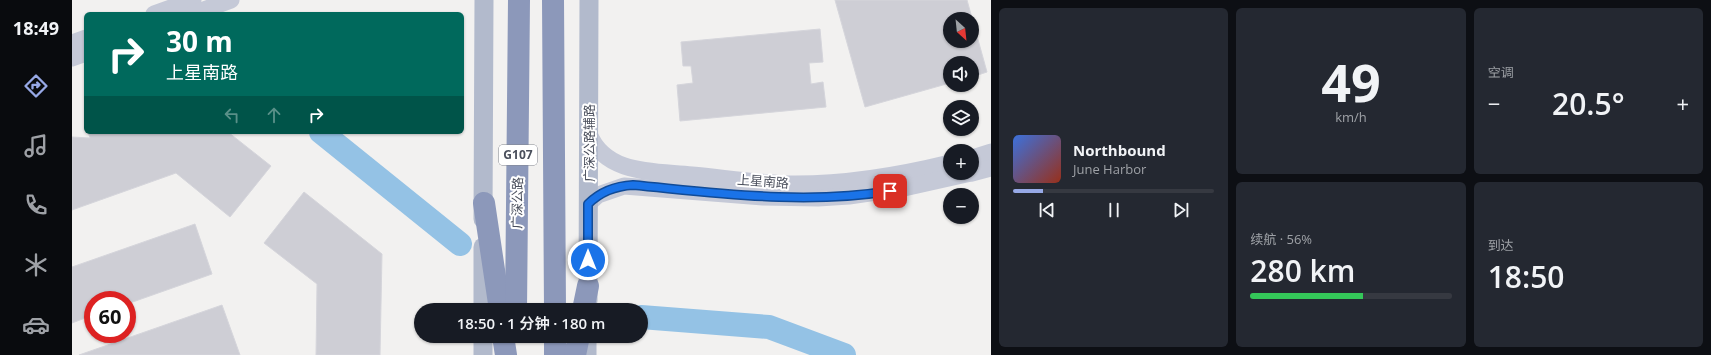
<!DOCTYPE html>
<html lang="zh">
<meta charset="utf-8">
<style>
:root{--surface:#171b24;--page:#242831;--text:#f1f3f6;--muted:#9ea1a6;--line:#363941;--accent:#97a9e6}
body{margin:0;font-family:"Open Sans","Noto Sans SC",sans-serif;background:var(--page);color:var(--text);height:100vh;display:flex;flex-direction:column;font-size:15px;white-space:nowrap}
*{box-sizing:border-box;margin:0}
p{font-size:13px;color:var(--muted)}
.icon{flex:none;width:22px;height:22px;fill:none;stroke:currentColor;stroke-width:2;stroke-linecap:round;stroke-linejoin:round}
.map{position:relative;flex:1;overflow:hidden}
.sheet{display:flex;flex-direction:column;gap:8px;padding:8px;background:#0d0f14;width:720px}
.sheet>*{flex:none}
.top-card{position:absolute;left:12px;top:12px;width:380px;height:122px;border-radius:6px;box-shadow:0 1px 3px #0004;background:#00695c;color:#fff;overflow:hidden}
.needle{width:26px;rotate:153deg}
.buttons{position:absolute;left:871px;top:12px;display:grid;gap:8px}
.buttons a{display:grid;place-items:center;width:36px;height:36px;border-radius:50%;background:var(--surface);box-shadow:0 1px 3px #0004;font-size:20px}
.speed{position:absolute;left:12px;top:291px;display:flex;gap:8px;font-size:20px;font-weight:700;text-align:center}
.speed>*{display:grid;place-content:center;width:52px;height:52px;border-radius:50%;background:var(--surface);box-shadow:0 1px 3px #0004;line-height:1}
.speed .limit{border:6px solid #d22;background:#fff;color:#111}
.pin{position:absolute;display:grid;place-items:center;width:34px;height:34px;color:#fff;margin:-17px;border-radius:8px;box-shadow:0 2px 6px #0006}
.me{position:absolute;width:44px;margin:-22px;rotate:0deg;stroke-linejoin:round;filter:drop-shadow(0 0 3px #0008)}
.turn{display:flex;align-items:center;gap:14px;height:84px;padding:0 16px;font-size:18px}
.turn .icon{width:52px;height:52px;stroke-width:2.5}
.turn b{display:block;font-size:28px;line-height:34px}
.lanes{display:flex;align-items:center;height:38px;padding:0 16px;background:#0003;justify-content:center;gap:20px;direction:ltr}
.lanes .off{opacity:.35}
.big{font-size:30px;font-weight:600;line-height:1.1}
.sheet .widget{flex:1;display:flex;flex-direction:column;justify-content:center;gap:6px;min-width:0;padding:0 14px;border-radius:6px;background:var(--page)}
.sheet .dial{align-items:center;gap:0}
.dial b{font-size:52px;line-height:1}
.song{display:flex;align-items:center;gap:12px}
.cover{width:48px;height:48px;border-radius:6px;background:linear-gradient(135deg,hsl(220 70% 55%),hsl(10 70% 35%))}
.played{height:4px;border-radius:2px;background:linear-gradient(90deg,var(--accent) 15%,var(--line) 15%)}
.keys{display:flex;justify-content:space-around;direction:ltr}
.heat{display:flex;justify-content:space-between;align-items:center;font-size:22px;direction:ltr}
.charge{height:6px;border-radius:3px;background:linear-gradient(90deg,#34c759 56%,var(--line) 0)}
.sheet .tiles{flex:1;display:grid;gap:8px;grid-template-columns:repeat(3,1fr)}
.widget:first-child{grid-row:span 2}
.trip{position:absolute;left:342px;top:303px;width:234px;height:40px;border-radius:20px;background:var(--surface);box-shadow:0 1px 3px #0004;font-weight:600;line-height:40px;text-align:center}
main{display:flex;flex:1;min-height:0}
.menu{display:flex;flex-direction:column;width:72px;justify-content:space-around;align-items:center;background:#090b0e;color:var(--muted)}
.menu .icon{width:28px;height:28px}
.menu .selected{color:var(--accent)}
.menu b{font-size:18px;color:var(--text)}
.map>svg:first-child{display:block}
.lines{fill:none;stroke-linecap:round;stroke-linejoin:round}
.river{stroke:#94c2e5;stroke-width:24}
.building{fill:#ceced5;stroke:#d5d5db;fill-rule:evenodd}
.secondary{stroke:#c5c9d7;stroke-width:17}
.primary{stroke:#b2bacc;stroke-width:19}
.highway{stroke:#8c98ba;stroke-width:22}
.route-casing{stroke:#114b97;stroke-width:10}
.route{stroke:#1a73e8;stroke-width:7}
.labels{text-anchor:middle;stroke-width:4;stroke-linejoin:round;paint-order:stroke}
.shield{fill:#fff;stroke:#80848d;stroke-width:1}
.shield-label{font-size:12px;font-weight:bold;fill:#4a4f5c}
.street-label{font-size:13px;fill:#4a4f5c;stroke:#fff}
</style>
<main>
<nav class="menu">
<b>18:49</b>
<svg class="icon selected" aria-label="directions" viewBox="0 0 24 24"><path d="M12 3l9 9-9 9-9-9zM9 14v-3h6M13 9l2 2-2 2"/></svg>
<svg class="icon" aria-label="music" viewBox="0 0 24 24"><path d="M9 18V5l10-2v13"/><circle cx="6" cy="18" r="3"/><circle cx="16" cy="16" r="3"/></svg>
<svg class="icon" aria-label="phone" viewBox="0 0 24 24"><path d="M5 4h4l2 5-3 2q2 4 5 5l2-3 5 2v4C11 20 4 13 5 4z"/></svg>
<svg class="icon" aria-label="climate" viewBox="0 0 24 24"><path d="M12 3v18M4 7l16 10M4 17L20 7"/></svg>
<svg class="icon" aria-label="car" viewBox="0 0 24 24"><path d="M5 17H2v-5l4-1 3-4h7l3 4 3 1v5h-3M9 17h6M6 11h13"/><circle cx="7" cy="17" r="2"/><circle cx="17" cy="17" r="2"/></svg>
</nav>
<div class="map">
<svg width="919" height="355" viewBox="0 0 919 355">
<rect width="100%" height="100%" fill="#f2f1f0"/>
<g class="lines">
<g class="river">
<path d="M249 132 388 244"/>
<path d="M569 317 697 327 772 355"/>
</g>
</g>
<g class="building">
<path d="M763 0H895L915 72 900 77V63H878V83L793 107ZM878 19H900V41H878Z"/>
<path d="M748 29 751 62 737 63 739 84 751 82 754 107 608 121 605 85 621 83 619 66H611L609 42Z"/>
<path d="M16 132H156L199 166 158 217 104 173 0 210V137L18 138Z"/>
<path d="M232 192 310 254 308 355H244L245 284 192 243Z"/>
<path d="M123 224 140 274 55 304V300H21V315L0 323V267Z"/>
<path d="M150 305 168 355H7Z"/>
</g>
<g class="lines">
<g class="secondary">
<path d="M82 14 121 0"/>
<path d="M121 14 159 0"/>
<path d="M0 43 14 38"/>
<path d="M0 58 14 53"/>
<path d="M517 134C534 175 582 171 620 175 652 178 684 183 716 184 771 185 825 176 878 163"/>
<path d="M900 158 919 152"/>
<path d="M900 173 919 168"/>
<path d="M516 204 526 195 552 186 691 197 746 198 777 196 832 188 899 173"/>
</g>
<g class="primary">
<path d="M411 219 412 0"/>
<path d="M516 301 517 0"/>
<path d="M411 310V247"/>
<path d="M411 355V336"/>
<path d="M515 355V336"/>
</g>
<g class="highway">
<path d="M481 0 483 310"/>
<path d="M412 203 428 310"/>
<path d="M444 310 447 0"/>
<path d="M511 310 516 286"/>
<path d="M431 336 434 355"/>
<path d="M483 336V355"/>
<path d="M503 355 507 336"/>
</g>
</g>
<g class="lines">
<g class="route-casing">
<path id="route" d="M516 260V204C529 191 543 186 561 185 647 193 732 205 818 191"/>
</g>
<use href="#route" class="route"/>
</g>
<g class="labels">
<rect class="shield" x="427" y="145" width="38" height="20" rx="3"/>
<g class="shield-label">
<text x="446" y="159">G107</text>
</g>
<g class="street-label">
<text transform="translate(517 143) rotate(-90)" y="5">广深公路辅路</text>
<text transform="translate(691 181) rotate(4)" y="5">上星南路</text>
<text transform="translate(445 203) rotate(-89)" y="5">广深公路</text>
</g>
</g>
</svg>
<div class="buttons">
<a><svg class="needle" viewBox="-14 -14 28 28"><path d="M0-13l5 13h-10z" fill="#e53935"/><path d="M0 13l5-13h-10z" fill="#9ea1a6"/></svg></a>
<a><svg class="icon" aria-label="sound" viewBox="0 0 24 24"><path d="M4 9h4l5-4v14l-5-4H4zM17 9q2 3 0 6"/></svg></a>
<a><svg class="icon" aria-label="layers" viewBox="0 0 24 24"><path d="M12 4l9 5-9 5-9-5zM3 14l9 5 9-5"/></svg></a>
<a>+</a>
<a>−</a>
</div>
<div class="speed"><div class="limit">60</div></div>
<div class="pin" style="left:818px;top:191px;background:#d93025"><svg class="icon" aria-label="arrive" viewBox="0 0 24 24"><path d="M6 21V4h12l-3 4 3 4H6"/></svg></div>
<svg class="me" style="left:516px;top:260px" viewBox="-20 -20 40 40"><circle r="17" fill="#1a73e8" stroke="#fff" stroke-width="3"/><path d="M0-11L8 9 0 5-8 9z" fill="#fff"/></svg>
<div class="trip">18:50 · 1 分钟 · 180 m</div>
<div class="top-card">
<div class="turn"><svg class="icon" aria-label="right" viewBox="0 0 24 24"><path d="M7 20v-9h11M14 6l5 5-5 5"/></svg><div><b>30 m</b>上星南路</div></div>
<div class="lanes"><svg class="icon off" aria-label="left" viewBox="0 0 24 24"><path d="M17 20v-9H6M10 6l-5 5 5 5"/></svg><svg class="icon off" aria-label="ahead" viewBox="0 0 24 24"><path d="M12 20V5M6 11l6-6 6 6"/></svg><svg class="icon" aria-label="right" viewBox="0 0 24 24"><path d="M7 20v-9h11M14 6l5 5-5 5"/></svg></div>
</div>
</div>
<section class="sheet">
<div class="tiles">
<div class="widget">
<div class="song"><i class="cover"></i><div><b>Northbound</b><p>June Harbor</p></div></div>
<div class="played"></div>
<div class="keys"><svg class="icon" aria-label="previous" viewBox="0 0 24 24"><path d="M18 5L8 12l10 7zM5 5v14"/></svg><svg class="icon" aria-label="pause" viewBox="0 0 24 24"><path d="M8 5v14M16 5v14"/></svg><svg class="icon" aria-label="next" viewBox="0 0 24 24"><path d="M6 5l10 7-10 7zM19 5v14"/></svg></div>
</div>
<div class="widget dial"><b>49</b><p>km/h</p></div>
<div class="widget"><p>空调</p>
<div class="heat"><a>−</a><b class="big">20.5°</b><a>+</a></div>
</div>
<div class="widget"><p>续航 · 56%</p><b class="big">280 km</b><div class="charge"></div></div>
<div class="widget"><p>到达</p><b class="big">18:50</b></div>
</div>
</section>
</main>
